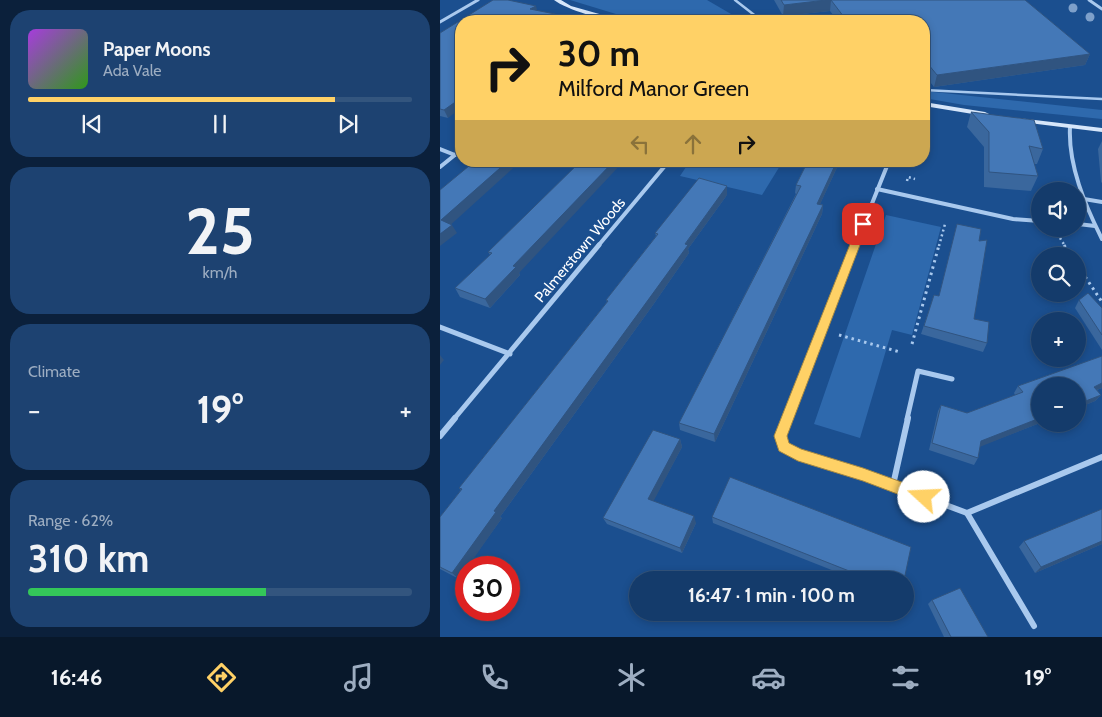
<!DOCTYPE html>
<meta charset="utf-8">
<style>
:root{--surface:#143b6b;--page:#1d4271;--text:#f1f3f6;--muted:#9dadc1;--line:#33557e;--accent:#ffd166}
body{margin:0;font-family:Cabin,sans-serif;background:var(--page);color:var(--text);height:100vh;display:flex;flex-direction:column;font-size:19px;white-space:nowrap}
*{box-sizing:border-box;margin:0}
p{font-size:16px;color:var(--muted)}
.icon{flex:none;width:28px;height:28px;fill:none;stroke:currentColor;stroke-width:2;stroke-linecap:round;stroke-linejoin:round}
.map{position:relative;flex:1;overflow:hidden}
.details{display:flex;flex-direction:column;gap:10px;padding:10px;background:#0b203b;width:440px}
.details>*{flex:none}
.banner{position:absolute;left:15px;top:15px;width:475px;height:152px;border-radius:20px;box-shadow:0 2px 8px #0003,0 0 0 1px var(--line);background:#ffd166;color:#111;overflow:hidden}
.tools{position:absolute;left:591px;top:182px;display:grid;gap:10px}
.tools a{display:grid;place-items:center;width:55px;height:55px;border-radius:50%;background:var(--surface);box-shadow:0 2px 8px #0003,0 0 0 1px var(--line);font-size:25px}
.speed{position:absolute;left:15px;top:556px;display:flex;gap:10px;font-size:25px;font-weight:700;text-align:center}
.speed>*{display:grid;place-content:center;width:65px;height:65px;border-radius:50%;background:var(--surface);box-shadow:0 2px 8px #0003,0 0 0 1px var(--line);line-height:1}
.speed .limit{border:8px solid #d22;background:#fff;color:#111}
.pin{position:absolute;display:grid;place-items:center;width:42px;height:42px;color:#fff;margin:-21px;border-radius:10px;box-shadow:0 2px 8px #0006}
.me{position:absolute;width:55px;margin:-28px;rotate:290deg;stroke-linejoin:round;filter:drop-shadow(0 0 4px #0008)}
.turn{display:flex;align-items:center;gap:18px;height:105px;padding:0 20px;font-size:22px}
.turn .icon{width:65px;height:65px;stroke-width:2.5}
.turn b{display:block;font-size:35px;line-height:42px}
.lanes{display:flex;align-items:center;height:48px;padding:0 20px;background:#0003;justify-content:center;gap:25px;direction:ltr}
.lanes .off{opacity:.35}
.big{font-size:38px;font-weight:700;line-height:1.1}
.details .tile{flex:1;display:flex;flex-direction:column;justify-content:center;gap:8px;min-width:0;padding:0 18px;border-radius:20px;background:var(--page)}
.details .dial{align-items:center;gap:0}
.dial b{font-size:65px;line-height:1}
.song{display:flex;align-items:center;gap:15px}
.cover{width:60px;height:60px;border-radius:8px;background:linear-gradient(135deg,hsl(280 70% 55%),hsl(110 70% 35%))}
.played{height:5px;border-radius:2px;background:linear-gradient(90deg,var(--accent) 80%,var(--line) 80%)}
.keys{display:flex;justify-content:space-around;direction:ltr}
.heat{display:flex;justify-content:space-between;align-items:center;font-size:28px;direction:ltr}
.charge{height:8px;border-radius:4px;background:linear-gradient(90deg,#34c759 62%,var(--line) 0)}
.trip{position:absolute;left:189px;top:571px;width:285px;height:50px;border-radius:25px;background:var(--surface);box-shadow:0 2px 8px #0003,0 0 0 1px var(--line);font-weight:700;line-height:50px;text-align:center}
.tabs{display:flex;height:80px;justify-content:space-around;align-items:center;background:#08182b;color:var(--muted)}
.tabs .icon{width:35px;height:35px}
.tabs .active{color:var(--accent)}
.tabs b{font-size:22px;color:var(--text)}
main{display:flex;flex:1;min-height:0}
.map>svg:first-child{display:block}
.green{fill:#2e69ad}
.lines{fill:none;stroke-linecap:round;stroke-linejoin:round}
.path-far1{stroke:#a9c9ee;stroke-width:2.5;stroke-dasharray:2 3;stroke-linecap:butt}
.path{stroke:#a9c9ee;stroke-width:3;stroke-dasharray:2.5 4;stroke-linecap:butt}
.lane{stroke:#a9c9ee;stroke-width:2.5}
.street-far3{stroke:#a9c9ee;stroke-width:3}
.street-far2{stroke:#a9c9ee;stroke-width:4}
.street-far1{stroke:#a9c9ee;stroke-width:5}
.street{stroke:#a9c9ee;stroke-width:6}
.secondary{fill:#d6e6fa;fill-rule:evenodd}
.tree{fill:#7ea0ca}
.wall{fill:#3a679d}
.shaded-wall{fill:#305480}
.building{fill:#4478b7;stroke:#305480}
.route{fill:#ffd166;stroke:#a68842}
.labels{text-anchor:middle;stroke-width:5;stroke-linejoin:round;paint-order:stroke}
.street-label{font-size:15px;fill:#fff;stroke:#1b4f8f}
</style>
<main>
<section class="details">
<div class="tile">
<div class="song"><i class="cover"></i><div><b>Paper Moons</b><p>Ada Vale</p></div></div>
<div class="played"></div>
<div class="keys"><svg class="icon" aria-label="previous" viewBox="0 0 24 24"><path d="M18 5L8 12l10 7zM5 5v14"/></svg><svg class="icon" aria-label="pause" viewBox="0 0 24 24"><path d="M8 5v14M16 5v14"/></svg><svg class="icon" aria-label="next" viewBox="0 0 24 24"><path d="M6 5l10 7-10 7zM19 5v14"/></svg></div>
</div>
<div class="tile dial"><b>25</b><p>km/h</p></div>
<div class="tile"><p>Climate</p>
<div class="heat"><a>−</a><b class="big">19°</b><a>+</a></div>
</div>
<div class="tile"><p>Range · 62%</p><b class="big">310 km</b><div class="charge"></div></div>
</section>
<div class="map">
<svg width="662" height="637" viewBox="0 0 662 637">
<rect width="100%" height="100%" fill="#1b4f8f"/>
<g class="green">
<path d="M130 0H267L303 21H199Z"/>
<path d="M484 91 662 110V119L524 105 484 98Z"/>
<path d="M250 161H343L322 195 240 176Z"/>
<path d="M446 215 501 227 472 335 452 330 420 438 374 424Z"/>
</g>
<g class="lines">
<g class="path-far1">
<path d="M467 181 468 177 475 179"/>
<path d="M620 238 625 246"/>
<path d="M499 246 505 224"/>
</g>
<g class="path">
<path d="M624 245 631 256"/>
<path d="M638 266 662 302"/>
<path d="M399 335 460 352"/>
<path d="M472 344 499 245"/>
</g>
<g class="lane">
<path d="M295 0 322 21"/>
<path d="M484 90 662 99"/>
</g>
<g class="street-far3">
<path d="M649 0 662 9"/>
<path d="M0 22 38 0"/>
</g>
<g class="street-far2">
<path d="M630 127C628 165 645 205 662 239"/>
<path d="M0 149 15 155"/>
<path d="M0 167 21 150"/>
<path d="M437 189 573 219 600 221"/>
<path d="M644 199 662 202"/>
<path d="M638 224 655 226"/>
<path d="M158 246 229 161"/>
<path d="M415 246 449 161"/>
</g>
<g class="street-far1">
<path d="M0 327 70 354"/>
<path d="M14 419 159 245"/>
<path d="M347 419 416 245"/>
<path d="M467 419 478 371 512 379"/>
</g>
<g class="street">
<path d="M347 418 340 436 343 447 358 455 423 474 527 513"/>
<path d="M0 436 15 418"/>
<path d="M453 485 468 418"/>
<path d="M594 626 527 513 662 457"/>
</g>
<g class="secondary">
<path d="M114 0H121L131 6 184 21C168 22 127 10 114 0Z"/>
<path d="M484 102 545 112 549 114 545 116 484 106Z"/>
<path d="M578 118 662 128V132L581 122H578Z"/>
</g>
</g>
<g class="tree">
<circle cx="633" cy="8" r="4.5"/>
<circle cx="650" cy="17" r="4.5"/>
</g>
<g class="wall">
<path d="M334 0H585L650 54 645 65 494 87 484 74V21H398L390 11 343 16Z"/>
<path d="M0 33 8 118 0 116Z"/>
<path d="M531 112 603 149 597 164H594L598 176 591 191 544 187V147L527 127Z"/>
<path d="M662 141V183L661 182 658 149Z"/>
<path d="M141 161 79 273 80 275 50 308 20 297 15 288 50 255 48 252Z"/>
<path d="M368 161H400L380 204 383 205 382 214 275 442 240 430 239 423 356 194 355 193 356 185Z"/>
<path d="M287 195 248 249 249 253 213 305 60 517 62 518 26 568 19 579 0 569V517L21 490 19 488 167 302 166 300 216 236 215 233Z"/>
<path d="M517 224 539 241 534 319 547 343 543 352 481 334 494 295 499 296Z"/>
<path d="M639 300 662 308V350L635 308Z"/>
<path d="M662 356V388L657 390 661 395 655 401 638 408V386H600V423L540 446 538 458 534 465 489 450 498 411 501 405 527 413 575 395 574 393 578 386Z"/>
<path d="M240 439 242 447 213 501 256 523 242 553 167 524 163 518Z"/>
<path d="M272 517 464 580H417L273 523Z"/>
<path d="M584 541 662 544 595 573 579 547Z"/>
<path d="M492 600 548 637H504L488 604Z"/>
</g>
<g class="shaded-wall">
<path d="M386 0H391L390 11 343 16 344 5Z"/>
<path d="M96 6 98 13 90 9Z"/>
<path d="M130 17 131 21H125Z"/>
<path d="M650 54 645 65 494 87 497 75Z"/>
<path d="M21 98V108L8 118 4 110Z"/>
<path d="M68 161H81L6 229 1 220Z"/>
<path d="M174 161H184L79 273 80 275 50 308 45 299 73 266Z"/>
<path d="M397 161H400L376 213 377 204Z"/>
<path d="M287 186V195L248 249 249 253 213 305 60 517 62 518 27 568H26L19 579 12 573 54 511Z"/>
<path d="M383 205 382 214 275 442 274 434Z"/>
<path d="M12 225 17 233 0 246V234Z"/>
<path d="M0 355 4 360 0 365Z"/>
<path d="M662 383V388L648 393 654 387Z"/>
<path d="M661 395 655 401 638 408V404Z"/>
<path d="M600 418V423L537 448 541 441Z"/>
<path d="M240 439 242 447 211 506 208 499Z"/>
<path d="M254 516 256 523 242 553 240 548Z"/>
<path d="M662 541V544L595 573 601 567Z"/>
</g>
<g class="building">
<path d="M53 0H68L96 6 90 9 130 17 125 21H21V98L4 110 0 109V33Z"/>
<path d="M341 0H386L344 5Z"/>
<path d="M391 0H585L650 54 497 75 484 59V21H407Z"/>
<path d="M531 112 594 120 603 149 589 146 598 176 549 172V132Z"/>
<path d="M35 161H68L1 220 12 225 0 234V190Z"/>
<path d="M141 161H174L73 266 76 267 45 299 15 288 52 253 48 252Z"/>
<path d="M368 161H397L377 204 383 205 274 434 239 423 361 186 356 185Z"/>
<path d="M259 178 287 186 245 244 248 245 211 296 54 511 56 512 12 573 0 567V517L22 489 19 488 168 301 166 300 218 234 215 233Z"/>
<path d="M517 224 541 229 539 241 547 240 534 319 549 322 547 343 484 326 494 295 499 296Z"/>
<path d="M648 293 662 308V335L639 300Z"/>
<path d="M662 356V383L654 387 661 395 638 404V386H600V418L541 441 538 458 492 443 501 405 527 413 583 392 578 386Z"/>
<path d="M213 430 240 439 208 499 254 516 240 548 163 518Z"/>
<path d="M290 477 471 547 464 580H432L272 517Z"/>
<path d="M662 509V541L601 567 584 541Z"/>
<path d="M520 588 548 637H511L492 600Z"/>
</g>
<path class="route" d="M423 221 428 224 347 436 349 443 361 449 423 468 489 492 491 497 489 502 484 504 423 481 358 461 339 451 334 436 418 224Z"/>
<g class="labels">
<g class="street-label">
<text transform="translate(140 250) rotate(-50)" y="5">Palmerstown Woods</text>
</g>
</g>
</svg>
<div class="tools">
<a><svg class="icon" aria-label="sound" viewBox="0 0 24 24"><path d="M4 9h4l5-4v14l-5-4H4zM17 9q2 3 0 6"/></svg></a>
<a><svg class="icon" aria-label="search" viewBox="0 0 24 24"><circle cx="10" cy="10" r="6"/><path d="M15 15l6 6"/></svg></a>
<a>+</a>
<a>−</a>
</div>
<div class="speed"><div class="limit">30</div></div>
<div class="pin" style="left:423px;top:224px;background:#d93025"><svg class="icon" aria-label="arrive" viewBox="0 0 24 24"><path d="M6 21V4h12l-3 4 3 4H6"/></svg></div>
<svg class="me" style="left:484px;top:497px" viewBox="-20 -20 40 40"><circle r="19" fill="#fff"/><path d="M0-13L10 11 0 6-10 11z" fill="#ffd166"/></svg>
<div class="trip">16:47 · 1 min · 100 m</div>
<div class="banner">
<div class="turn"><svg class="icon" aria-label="right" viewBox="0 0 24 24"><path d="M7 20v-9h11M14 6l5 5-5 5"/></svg><div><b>30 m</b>Milford Manor Green</div></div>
<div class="lanes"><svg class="icon off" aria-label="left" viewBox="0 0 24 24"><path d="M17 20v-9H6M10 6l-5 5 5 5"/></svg><svg class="icon off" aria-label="ahead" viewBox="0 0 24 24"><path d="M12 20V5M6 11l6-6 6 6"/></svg><svg class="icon" aria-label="right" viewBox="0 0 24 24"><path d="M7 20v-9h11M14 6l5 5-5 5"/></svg></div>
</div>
</div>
</main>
<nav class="tabs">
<b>16:46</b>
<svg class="icon active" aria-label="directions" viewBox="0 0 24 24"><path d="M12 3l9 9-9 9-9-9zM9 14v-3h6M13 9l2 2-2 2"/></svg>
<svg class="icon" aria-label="music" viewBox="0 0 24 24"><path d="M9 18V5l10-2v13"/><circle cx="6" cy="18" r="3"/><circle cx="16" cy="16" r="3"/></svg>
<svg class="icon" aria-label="phone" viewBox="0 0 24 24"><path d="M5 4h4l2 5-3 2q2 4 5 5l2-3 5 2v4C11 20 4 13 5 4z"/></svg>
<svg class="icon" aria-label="climate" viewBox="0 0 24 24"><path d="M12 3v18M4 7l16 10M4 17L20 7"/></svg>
<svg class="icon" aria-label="car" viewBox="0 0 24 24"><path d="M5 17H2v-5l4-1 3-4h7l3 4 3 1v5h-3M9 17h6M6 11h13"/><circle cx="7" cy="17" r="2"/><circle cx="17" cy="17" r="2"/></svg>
<svg class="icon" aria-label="filters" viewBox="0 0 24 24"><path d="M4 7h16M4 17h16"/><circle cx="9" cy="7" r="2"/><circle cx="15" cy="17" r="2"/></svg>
<b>19°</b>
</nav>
